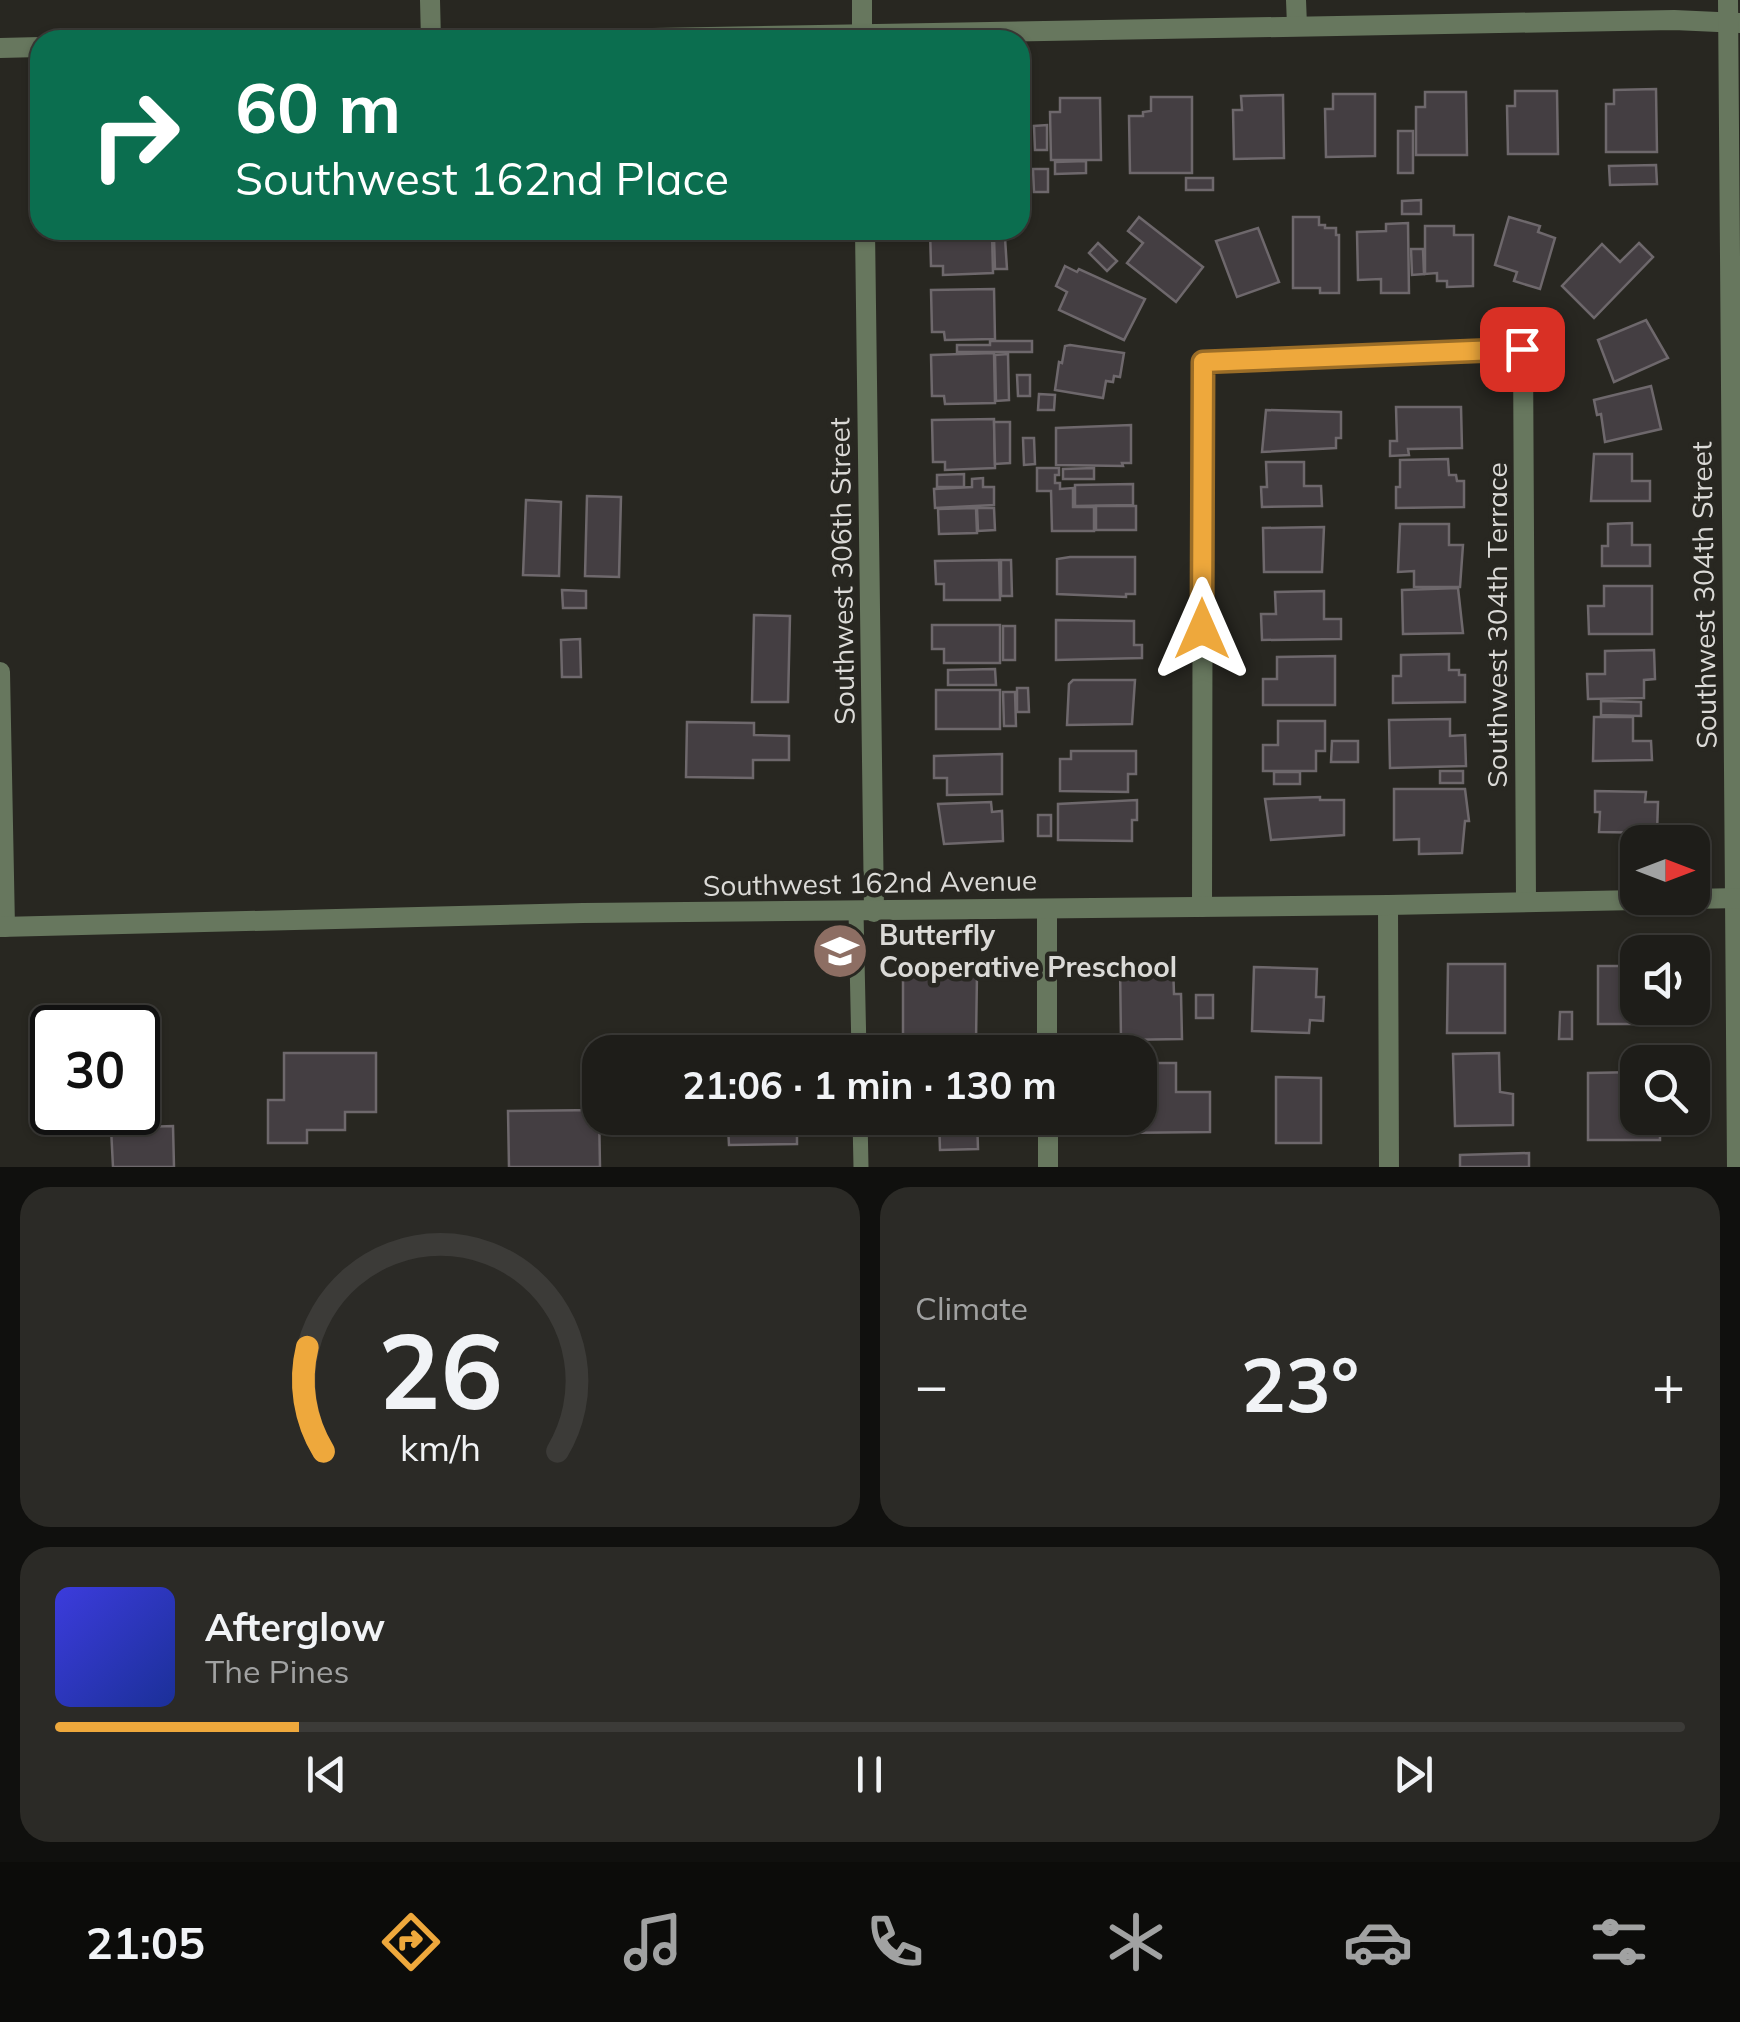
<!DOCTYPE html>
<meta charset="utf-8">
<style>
:root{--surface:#1e1d19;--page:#2b2a26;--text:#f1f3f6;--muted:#a1a2a2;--line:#3c3b38;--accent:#eea83c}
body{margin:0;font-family:Mulish,sans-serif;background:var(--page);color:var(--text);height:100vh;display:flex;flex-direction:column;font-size:38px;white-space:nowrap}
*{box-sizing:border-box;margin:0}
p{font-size:32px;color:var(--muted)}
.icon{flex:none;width:55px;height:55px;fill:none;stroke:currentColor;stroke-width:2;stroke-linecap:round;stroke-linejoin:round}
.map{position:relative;height:1167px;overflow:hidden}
.details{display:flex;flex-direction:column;gap:20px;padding:20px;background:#10100e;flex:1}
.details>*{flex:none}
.banner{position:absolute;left:30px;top:30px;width:1000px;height:210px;border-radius:30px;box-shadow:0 2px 8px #0004,0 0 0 2px var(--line);background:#0b6e4f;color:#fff;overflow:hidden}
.needle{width:65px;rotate:90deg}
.fabs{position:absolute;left:1620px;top:825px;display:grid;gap:20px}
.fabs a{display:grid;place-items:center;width:90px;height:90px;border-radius:20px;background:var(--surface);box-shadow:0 2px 8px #0004,0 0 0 2px var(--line);font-size:50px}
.speed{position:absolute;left:30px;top:1005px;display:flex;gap:20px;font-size:50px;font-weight:700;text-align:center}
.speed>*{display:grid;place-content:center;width:130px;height:130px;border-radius:50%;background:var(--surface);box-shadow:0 2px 8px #0004,0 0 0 2px var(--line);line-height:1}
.speed .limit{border:5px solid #111;border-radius:15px;background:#fff;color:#111}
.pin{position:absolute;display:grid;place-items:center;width:85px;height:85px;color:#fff;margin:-42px;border-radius:20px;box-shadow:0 5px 15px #0006}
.me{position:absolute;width:110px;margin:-55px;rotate:0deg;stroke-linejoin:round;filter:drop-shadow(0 0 8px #0008)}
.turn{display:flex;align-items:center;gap:35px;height:210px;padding:0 40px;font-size:45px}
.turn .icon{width:130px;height:130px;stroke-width:2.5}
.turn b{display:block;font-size:70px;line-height:85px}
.big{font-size:75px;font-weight:700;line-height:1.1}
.details .card{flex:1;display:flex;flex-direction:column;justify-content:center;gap:15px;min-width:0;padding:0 35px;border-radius:30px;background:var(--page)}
.details .dial{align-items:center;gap:0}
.dial svg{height:260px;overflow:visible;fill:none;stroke:var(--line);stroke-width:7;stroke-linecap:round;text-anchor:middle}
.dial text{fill:var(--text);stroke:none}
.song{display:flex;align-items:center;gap:30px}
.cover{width:120px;height:120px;border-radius:15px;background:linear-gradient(135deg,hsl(240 70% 55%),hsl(230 70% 35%))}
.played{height:10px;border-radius:5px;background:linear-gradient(90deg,var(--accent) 15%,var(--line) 15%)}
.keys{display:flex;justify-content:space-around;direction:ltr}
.heat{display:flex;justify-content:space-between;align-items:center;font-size:55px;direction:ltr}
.details .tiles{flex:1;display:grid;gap:20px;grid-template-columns:1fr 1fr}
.card:last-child{grid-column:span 2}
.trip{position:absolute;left:582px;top:1035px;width:575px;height:100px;border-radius:30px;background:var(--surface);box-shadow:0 2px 8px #0004,0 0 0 2px var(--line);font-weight:700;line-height:100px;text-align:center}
.dock{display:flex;height:160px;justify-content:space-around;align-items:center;background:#0c0c0a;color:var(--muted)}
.dock .icon{width:70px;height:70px}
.dock .on{color:var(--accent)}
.dock b{font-size:45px;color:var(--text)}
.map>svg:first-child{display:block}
.building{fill:#443e42;stroke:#6e686c;stroke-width:2.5}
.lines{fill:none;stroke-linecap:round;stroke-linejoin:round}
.service{stroke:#67775e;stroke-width:15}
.minor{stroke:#67775e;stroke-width:20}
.tertiary{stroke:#67775e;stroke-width:20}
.route-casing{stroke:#9b6d27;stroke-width:25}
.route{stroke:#eea83c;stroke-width:18}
.labels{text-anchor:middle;stroke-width:9;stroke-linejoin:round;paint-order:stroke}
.street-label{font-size:28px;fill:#dbdad7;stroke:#282721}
.poi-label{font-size:28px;font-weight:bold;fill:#dbdad7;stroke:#282721;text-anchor:start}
</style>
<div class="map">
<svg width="1740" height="1167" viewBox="0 0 1740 1167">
<rect width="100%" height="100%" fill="#282721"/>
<g class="building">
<path d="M1656 89 1657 152H1606V104H1614V90Z"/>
<path d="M1515 91H1557L1558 154H1508L1507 106H1515Z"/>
<path d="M1425 92H1466L1467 155H1416V107H1425Z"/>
<path d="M1333 94H1375V156L1326 157 1325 109H1333Z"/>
<path d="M1283 95 1284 158 1234 159 1233 110H1242L1241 96Z"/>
<path d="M1151 97H1192V173H1130L1129 116H1143V112L1151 111Z"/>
<path d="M1060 98H1100L1101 160H1051L1050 112H1060Z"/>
<path d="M1047 125V150H1035L1034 126Z"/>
<rect x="1398" y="131" width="15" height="42"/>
<path d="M1086 161V173L1055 174V162Z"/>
<path d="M1656 165 1657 184 1610 185 1609 166Z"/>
<path d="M1033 169H1048V192H1034Z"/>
<rect x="1186" y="178" width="27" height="12"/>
<path d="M1421 200V214H1402V201Z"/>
<path d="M1139 217 1203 267 1176 302 1127 263 1143 243 1128 231Z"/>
<path d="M1293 217H1319V225H1325V228H1336V235H1339V293H1320V288H1293Z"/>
<path d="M1509 217 1540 226 1538 232 1555 238 1540 289 1514 281 1517 272 1495 265Z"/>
<path d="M1408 223 1409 293H1381V279L1358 280 1357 232 1386 231V224Z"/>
<path d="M1425 226H1454V235H1473V286L1447 287V281H1437V273L1425 274Z"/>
<path d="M1258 228 1279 282 1237 297 1216 241Z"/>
<path d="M930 230H992L993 273 943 275V266H931Z"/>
<path d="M994 238H1005L1007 269H995Z"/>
<path d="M1098 243 1117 261 1107 271 1089 253Z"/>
<path d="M1639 243 1653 257 1594 318 1562 286 1602 244 1620 262Z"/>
<path d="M1411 249H1423L1424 274 1412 275Z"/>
<path d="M1065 266 1077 272 1079 269 1145 299 1124 340 1059 310 1067 292 1056 286Z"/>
<path d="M994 289 995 339 945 340 944 332H932L931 290Z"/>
<path d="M1646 320 1668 358 1614 382 1598 340Z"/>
<path d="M990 341H1032V352H957V345H990Z"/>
<path d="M1070 345 1124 353 1120 377 1114 376 1113 382 1106 381 1103 398 1055 390 1059 362 1062 363 1065 346Z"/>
<path d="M994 353 995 403 945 404 944 396H932L931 355Z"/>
<path d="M1008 354 1009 400 996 401 995 355Z"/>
<path d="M1017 375H1030V396H1018Z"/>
<path d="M1651 386 1661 429 1605 442 1601 414 1597 415 1594 400Z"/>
<path d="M1039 394 1055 395 1054 410H1038Z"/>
<path d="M1396 407H1461L1462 448 1408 449 1409 455 1390 456V441H1397Z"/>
<path d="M1266 410 1341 412V438H1336V448L1262 452Z"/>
<path d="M994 419 995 468 945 470V462H933L932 420Z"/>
<path d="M994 422H1010V463L995 464Z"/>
<path d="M1131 425V463H1122L1123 466 1056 465V428Z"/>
<path d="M1023 438H1034L1035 464 1024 465Z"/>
<path d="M1594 454H1632V481H1650V501H1591Z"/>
<path d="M1448 459 1449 475H1456L1457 481H1464V507L1396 508V487H1400V460Z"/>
<path d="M1266 462H1304V486H1321L1322 506 1262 507 1261 487H1267Z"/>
<path d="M1037 468H1059V475H1055V483H1060V489L1073 488V507H1094V531H1052L1051 491H1037Z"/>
<path d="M1094 468V479H1063V469Z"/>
<path d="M964 474V487H937V475Z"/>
<path d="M983 478V487H994V505L935 508 934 489 972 487V479Z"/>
<path d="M1133 484V505L1075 506V485Z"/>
<path d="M587 496 621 497 619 577 585 576Z"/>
<path d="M526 500 561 502 559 576 523 575Z"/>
<rect x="1096" y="506" width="40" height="24"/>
<path d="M976 508 977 533 939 534 938 509Z"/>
<path d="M977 508H994L995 530 978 531Z"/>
<path d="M1632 523V545H1650V566H1602V546H1608V524Z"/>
<path d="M1400 524H1449V545H1463L1460 587H1414V571L1398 572Z"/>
<path d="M1324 527 1322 572H1264L1263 528Z"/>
<path d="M1070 557H1135V594H1126V597L1057 594V559Z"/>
<path d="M999 560 1000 600H944V584H936L935 561Z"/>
<path d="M1001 560H1011L1012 596H1001Z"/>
<path d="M1604 586H1652V634H1589L1588 606H1604Z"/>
<path d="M1458 588 1463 633 1403 634 1402 590Z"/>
<path d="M562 590 586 591V608H563Z"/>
<path d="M1324 591V619H1341V639L1262 640 1261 614H1276L1275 592Z"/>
<path d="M754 615 790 616 788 702H752Z"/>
<path d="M1056 620 1134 621V645H1142V658L1056 660Z"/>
<path d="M932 625H1000V663H944V649H932Z"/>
<rect x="1003" y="626" width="12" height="34"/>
<path d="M580 639 581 677H562L561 640Z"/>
<path d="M1654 650 1655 679 1644 680V698L1588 699 1587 674H1605V651Z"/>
<path d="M1449 654V670H1459V675H1465V702L1393 703V676H1401V655Z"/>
<path d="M1335 656V705H1263V679H1277V657Z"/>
<path d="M995 669 996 685H948V670Z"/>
<path d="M1073 680H1135L1132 724 1067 725 1069 684Z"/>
<path d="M1017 688H1028L1029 712H1017Z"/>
<rect x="936" y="690" width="64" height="39"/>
<path d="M1003 692H1015L1016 726H1004Z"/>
<path d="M1601 701 1641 702V716L1601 715Z"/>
<path d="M1594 717H1633V741H1651L1652 760 1593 761Z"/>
<path d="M1450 719V736L1465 735 1466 766 1390 768 1389 720Z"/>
<path d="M1278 721H1325V751H1316V771H1263V745H1278Z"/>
<path d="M687 722 754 723V735L789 736V760H753V778L686 777Z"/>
<path d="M1332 741H1358V762H1331Z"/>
<path d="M1071 751H1136V774H1128V792L1060 791V759H1071Z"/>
<path d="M1002 754V794L947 795V778H934V756Z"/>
<rect x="1440" y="771" width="23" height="12"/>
<rect x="1274" y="772" width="26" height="12"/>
<path d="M1394 789H1465L1469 821H1465L1462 853 1419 854V839L1394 840Z"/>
<path d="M1595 791 1646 792 1645 802H1658L1657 833 1599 832 1600 812H1595Z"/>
<path d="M1320 797V800H1344V835L1271 840 1265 799Z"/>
<path d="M1137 800V820H1132V841L1058 840V804Z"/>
<path d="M991 802 992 812 1002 811 1003 841 944 844 938 804Z"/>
<rect x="1038" y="815" width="13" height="21"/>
<path d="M1173 964 1174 994H1181L1182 1039 1121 1040 1120 965Z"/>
<path d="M1448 964H1505V1033H1447Z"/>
<path d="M1598 966H1638V1008H1661V1024H1598Z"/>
<path d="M1254 967 1317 969 1316 997H1324L1323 1021 1310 1020 1309 1033 1252 1031Z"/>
<path d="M903 973H977L976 1042 903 1041Z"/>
<rect x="1196" y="995" width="17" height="23"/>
<path d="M1560 1012H1572V1039H1559Z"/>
<path d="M284 1053H376V1112H345V1130H307V1143H268V1100H284Z"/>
<path d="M1499 1053 1500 1092 1513 1094V1125L1455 1126 1453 1054Z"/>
<path d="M1140 1063H1176V1092H1210V1132L1119 1133V1118H1140Z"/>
<path d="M1638 1072V1118H1660V1140H1588V1073Z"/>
<path d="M1276 1077 1321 1078V1143H1276Z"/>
<path d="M599 1110 600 1167H509L508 1111Z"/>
<path d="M709 1118H797V1144L729 1145 728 1126 709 1127Z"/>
<path d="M939 1118H977L978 1149 940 1150Z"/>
<path d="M173 1126 174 1167H113L111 1128Z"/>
<path d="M1529 1153V1167H1460V1155Z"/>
</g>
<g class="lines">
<g class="service">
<path d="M856 912 859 1052"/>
<path d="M860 1118 861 1167"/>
</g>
<g class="minor">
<path d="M430 0 431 40"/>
<path d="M862 0V40"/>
<path d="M1296 0 1297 25"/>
<path d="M541 40 1674 20 1740 23"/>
<path d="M0 48 40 47"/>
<path d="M865 230 874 912"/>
<path d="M1735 898 1737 1167"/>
<path d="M1388 905 1389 1167"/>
<path d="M1202 907 1203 362 1523 349 1526 901"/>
<path d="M1047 909V1052"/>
<path d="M1048 1118V1167"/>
</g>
<g class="tertiary">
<path d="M1728 0 1735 898"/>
<path d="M0 672 5 927"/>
<path d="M0 927 583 913 1388 905 1740 898"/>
</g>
</g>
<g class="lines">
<g class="route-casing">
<path id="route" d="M1202 629 1203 362 1522 349"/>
</g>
<use href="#route" class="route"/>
</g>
<defs>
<g id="school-disc" transform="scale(2.875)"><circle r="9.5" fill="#8d6e63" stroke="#282721"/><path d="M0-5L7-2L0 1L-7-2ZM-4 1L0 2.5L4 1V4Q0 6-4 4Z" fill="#fff"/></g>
</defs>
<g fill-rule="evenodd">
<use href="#school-disc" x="840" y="951"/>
</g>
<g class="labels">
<g class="street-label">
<text transform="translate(842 571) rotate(-91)" y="10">Southwest 306th Street</text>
<text transform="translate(1704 595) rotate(-91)" y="10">Southwest 304th Street</text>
<text transform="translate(1497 625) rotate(-90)" y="10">Southwest 304th Terrace</text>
<text transform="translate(870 883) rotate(-1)" y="10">Southwest 162nd Avenue</text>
</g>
<g class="poi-label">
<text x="879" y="945">Butterfly<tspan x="879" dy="32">Cooperative Preschool</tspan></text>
</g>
</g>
</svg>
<div class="fabs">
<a><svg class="needle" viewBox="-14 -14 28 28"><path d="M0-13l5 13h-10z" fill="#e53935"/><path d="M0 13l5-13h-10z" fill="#a1a2a2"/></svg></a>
<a><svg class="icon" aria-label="sound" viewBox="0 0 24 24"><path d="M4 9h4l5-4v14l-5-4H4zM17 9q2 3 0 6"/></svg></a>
<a><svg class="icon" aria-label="search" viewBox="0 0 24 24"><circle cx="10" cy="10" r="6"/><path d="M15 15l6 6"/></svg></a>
</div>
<div class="speed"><div class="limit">30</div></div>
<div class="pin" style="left:1522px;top:349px;background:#d93025"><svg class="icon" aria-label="arrive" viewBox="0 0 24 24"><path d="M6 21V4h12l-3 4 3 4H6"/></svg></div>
<svg class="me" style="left:1202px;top:629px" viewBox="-20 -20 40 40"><path d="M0-17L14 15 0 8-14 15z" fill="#eea83c" stroke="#fff" stroke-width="4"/></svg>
<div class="trip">21:06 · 1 min · 130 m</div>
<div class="banner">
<div class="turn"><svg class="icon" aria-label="right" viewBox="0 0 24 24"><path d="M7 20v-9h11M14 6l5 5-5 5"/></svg><div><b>60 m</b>Southwest 162nd Place</div></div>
</div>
</div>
<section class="details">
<div class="tiles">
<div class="card dial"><svg viewBox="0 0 100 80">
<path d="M14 69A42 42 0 1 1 86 69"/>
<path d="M14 69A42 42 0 0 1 9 37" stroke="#eea83c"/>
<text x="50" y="56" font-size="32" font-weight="700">26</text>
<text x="50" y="72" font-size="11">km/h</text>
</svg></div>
<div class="card"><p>Climate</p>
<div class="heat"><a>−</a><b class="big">23°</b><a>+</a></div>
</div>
<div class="card">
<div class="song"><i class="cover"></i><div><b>Afterglow</b><p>The Pines</p></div></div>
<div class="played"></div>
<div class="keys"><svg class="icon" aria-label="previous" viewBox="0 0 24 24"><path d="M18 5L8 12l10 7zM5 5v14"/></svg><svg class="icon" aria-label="pause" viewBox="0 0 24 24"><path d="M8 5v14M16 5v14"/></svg><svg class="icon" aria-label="next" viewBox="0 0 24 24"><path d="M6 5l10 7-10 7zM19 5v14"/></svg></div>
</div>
</div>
</section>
<nav class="dock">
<b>21:05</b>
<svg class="icon on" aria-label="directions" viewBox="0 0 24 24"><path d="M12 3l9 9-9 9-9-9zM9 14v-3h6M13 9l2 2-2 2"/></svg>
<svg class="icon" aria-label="music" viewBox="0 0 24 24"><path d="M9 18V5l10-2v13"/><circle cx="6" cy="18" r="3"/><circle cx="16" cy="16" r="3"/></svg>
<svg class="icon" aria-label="phone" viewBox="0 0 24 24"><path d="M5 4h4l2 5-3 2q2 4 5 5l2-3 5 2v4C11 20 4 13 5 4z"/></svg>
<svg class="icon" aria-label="climate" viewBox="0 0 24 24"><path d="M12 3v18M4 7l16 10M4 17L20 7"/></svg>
<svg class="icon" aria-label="car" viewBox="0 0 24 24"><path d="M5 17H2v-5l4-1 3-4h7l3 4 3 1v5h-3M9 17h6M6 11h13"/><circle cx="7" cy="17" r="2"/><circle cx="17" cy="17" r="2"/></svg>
<svg class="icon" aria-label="filters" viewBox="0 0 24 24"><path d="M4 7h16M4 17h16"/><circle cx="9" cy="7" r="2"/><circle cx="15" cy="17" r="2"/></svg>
</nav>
